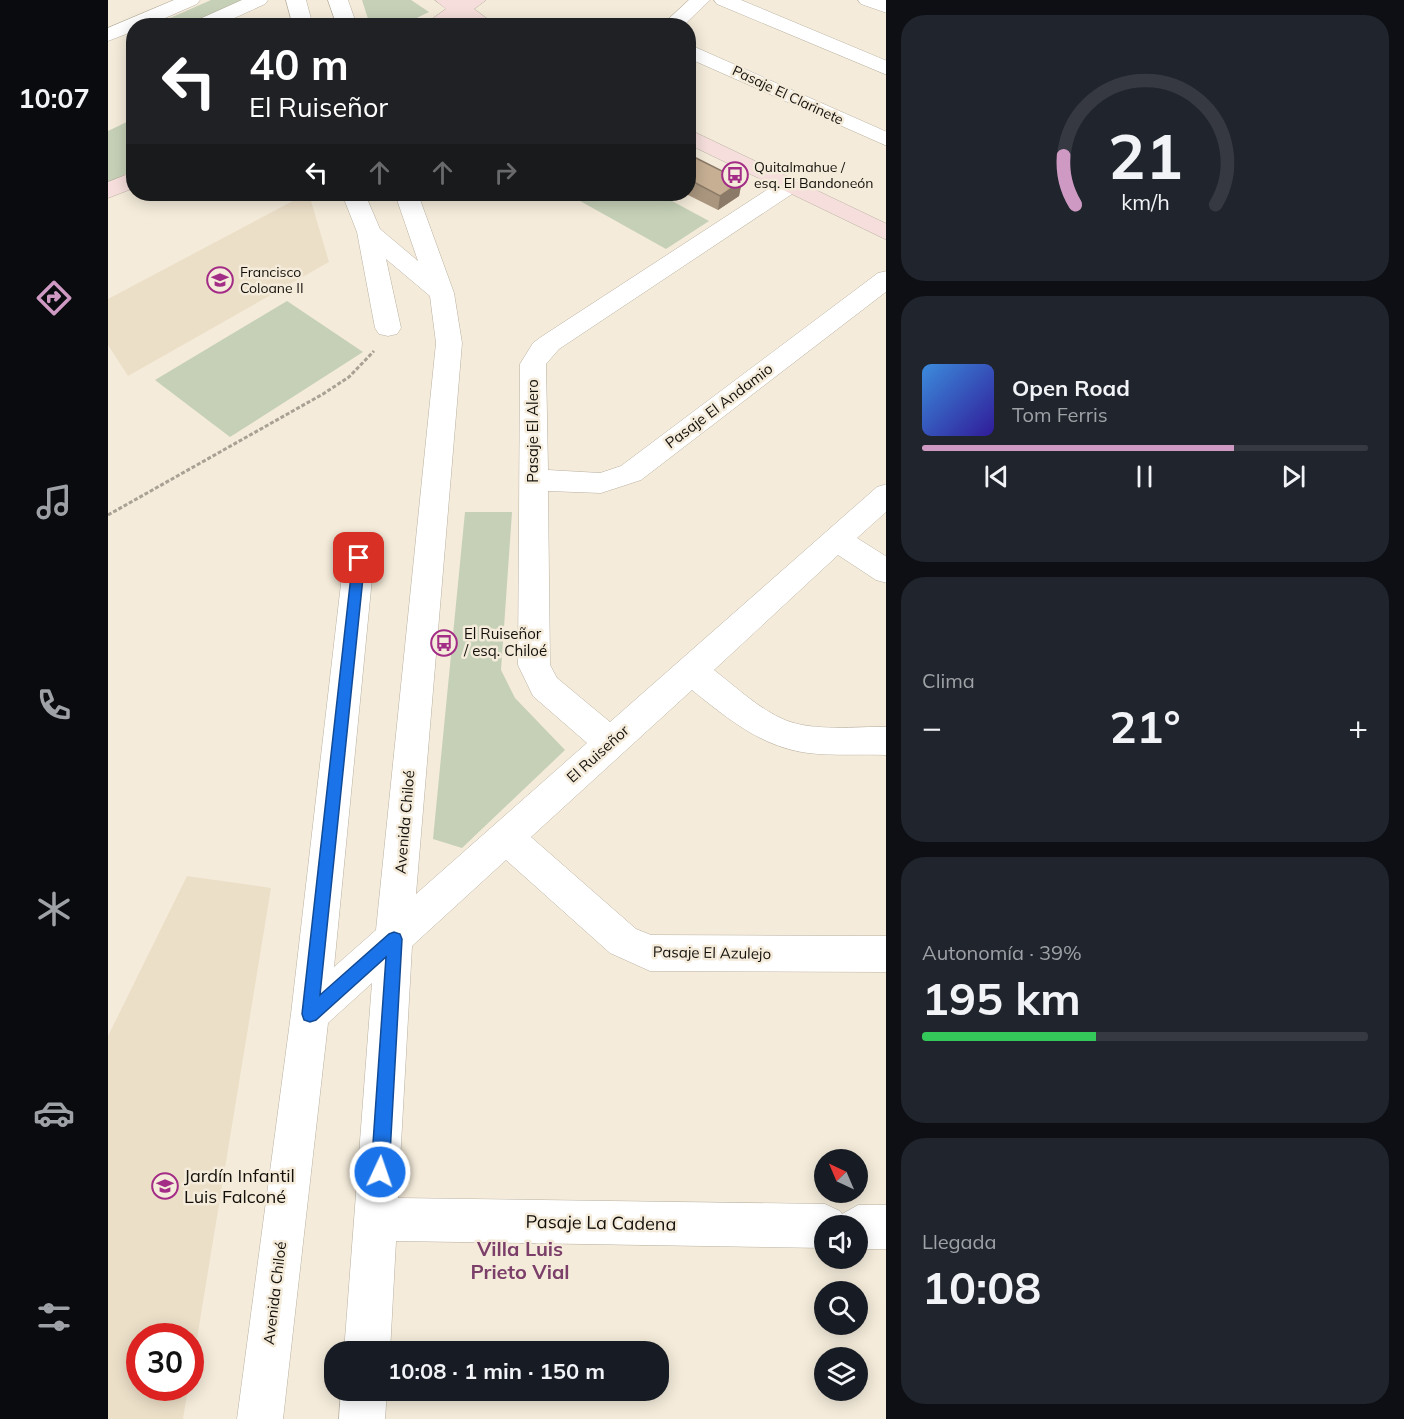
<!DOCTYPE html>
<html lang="es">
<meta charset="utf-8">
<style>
:root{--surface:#171b24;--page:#20242c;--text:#f1f3f6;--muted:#9ea1a6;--line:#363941;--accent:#ce9ac4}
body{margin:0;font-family:Mulish,sans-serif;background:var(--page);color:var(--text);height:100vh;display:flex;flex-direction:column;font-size:22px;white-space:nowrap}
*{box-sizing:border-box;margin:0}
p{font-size:20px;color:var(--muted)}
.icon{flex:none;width:33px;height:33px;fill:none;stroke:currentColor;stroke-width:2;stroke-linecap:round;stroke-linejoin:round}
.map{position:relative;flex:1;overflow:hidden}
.sheet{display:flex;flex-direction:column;gap:15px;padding:15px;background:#0d0f14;width:518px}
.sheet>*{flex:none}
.top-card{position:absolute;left:18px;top:18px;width:570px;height:183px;border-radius:24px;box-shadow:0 3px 15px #0003;background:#202124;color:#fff;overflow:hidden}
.needle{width:39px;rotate:316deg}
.fabs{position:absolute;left:706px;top:1149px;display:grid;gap:12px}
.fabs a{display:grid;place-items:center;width:54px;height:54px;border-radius:50%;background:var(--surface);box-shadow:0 3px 15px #0003;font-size:30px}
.speed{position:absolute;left:18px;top:1323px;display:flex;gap:12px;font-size:30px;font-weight:700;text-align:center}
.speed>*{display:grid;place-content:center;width:78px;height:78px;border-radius:50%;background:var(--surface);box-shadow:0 3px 15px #0003;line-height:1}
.speed .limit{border:9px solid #d22;background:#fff;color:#111}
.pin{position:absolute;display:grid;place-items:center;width:51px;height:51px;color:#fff;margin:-26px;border-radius:12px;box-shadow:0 3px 9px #0006}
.me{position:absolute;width:66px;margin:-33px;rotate:3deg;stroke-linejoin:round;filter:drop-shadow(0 0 4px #0008)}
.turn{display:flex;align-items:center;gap:21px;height:126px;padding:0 24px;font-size:27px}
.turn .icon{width:78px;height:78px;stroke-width:2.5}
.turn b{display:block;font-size:42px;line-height:51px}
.lanes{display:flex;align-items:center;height:57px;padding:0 24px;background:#0003;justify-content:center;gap:30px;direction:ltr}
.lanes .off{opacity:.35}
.big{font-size:45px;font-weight:700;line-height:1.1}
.sheet .widget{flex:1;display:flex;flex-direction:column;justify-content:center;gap:9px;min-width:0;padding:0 21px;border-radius:24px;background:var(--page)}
.sheet .dial{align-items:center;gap:0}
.dial svg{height:156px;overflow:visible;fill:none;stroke:var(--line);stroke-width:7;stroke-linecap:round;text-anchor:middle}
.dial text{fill:var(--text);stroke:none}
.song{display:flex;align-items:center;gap:18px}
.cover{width:72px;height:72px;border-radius:9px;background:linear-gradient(135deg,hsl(210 70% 55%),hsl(250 70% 35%))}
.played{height:6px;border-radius:3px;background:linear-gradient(90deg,var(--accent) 70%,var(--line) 70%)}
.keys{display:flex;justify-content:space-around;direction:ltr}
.heat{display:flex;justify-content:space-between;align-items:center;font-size:33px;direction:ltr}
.charge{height:9px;border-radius:4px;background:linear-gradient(90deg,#34c759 39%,var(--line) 0)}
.trip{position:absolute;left:216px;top:1341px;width:345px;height:60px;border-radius:24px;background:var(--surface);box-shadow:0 3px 15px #0003;font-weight:700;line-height:60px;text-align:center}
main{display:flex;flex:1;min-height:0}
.tab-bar{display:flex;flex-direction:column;width:108px;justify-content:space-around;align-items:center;background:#090b0e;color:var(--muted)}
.tab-bar .icon{width:42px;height:42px}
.tab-bar .active{color:var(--accent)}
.tab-bar b{font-size:27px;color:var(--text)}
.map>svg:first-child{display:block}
.built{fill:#ecdfc8}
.green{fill:#c5d0b7}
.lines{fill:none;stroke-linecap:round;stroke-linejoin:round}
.street-casing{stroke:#b9b1a1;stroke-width:1}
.secondary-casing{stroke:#b9b1a1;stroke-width:1}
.path{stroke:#a8a194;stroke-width:3;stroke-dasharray:4 2;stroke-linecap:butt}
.street{fill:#fff;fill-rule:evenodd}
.secondary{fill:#f5dedc;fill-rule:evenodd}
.wall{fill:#aa967e}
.shaded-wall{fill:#8b7a67}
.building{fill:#c6af93;stroke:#8b7a67;stroke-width:1.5}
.route{fill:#1a73e8;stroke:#114b97;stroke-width:1.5}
.labels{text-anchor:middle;stroke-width:5;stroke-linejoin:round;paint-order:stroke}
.far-street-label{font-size:14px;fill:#13100b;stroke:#f4ebda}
.far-poi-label{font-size:14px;fill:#13100b;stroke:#f4ebda;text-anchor:start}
.street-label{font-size:15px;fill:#13100b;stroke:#f4ebda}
.poi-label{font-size:15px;fill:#13100b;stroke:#f4ebda;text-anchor:start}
.near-poi-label{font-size:18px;fill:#13100b;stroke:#f4ebda;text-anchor:start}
.near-street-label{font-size:18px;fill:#13100b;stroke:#f4ebda}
.near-neighbourhood-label{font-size:20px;font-weight:bold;fill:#7b3f6a;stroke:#f4ebda}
</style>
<main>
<nav class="tab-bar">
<b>10:07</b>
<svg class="icon active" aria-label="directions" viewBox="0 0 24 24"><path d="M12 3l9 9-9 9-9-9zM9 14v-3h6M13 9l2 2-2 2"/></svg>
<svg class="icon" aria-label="music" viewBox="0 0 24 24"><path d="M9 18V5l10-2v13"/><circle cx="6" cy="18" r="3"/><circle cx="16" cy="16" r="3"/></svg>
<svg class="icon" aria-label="phone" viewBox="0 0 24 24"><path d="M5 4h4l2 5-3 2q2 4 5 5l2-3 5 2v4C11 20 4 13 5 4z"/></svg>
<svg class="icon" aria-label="climate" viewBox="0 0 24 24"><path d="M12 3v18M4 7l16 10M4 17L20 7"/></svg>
<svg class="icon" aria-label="car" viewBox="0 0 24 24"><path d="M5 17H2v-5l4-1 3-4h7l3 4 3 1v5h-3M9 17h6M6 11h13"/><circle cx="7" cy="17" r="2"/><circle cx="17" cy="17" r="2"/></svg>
<svg class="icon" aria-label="filters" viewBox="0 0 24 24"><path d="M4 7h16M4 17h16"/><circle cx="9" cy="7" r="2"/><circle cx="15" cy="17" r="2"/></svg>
</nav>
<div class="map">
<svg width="779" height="1419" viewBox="0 0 779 1419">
<rect width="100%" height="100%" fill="#f4ebda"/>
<g class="built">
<path d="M198 194H201L221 262 20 376 0 345V299Z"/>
<path d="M79 876 163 888 83 1375 82 1336H32V1388H80L75 1419H0V1036Z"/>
</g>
<g class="green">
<path d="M103 0H140L80 25 44 26Z"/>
<path d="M254 0H303L321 12 294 25H262Z"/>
<path d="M25 119V170L0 183V131Z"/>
<path d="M470 194H551L601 221 558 249 465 197Z"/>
<path d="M179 301 255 352 122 437 47 380Z"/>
<path d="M357 512H404L393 670 407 698 457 750 354 848 325 839Z"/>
</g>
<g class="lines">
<g class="street-casing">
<g id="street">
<path d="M66 0H92L89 4 39 26H26V31L0 41V28Z"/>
<path d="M134 0H160L157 4 109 26H82L85 22Z"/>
<path d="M178 0H198L205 26H185Z"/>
<path d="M220 0H240L249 26H229Z"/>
<path d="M581 0H602L575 26H553Z"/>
<path d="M606 0H633L779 61V75L609 4Z"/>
<path d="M750 0H779V13L753 4Z"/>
<path d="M580 44 779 132V146L580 58Z"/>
<path d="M682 178 690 180 693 185 690 190 451 349 438 364 440 470 492 473 513 466 770 273 779 271V291L533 480 493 493 440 491 442 665 449 678 502 722 769 487 779 484V511L749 538 779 557V583L768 580 730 555 606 670C628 687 651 709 677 720 707 732 747 726 779 727V755C752 754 726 756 700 753 653 747 619 718 584 690L423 837 528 929 543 935 779 936V972L542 971 502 953 398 860 304 946 290 1198 717 1204 732 1211 734 1214 750 1205H779V1249H750V1226H717V1248L288 1241 282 1352H236L264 983 220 1023 175 1419H129L183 1014 236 558 240 550 251 547 262 550 266 558 226 967 268 930 328 343 322 296 278 259 293 328 289 334 280 336 271 334 267 328 249 232 234 194H257L272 229 310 261 287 194H310L346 293 354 343 308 894 479 743 425 696 410 665 412 364 425 343 433 337 674 180Z"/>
<path d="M233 1390H279L277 1419H231Z"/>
</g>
</g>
<g class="secondary-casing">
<g id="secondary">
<path d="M327 0H378L366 9 389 26H365L352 18 339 26H314L338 9Z"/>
<path d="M580 129 779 224V240L580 144Z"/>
<path d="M26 172V188L0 198V182Z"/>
</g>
</g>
<path class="path" d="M0 515 215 394 241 377 266 351"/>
<use href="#street" class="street"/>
<use href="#secondary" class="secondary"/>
</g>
<path class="wall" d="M580 154 634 181 631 196 610 210 578 194H580Z"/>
<path class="shaded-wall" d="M634 181 631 196 610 210 612 196Z"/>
<path class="building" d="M580 154 634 181 612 196 580 179Z"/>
<path class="route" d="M251 553 257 558 212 995 281 934 286 932 292 934 294 939 281 1172 278 1178 272 1181 266 1178 263 1172 278 957 208 1020 202 1022 196 1020 194 1014 245 558Z"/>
<defs>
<g id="bus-ring" transform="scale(1.35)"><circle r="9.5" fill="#f4ebda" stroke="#a32d86" stroke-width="1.5"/><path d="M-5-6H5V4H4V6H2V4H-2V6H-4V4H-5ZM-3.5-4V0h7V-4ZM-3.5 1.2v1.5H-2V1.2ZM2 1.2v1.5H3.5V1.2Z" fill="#a32d86"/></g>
<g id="school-ring" transform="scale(1.35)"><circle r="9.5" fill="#f4ebda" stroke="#a32d86" stroke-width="1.5"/><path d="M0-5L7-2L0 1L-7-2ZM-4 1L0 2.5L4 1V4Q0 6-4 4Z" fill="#a32d86"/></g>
</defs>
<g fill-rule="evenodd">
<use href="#bus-ring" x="627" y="175"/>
<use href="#school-ring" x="112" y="280"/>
<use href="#bus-ring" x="336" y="643"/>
<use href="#school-ring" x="57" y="1186"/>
</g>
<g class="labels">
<g class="far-street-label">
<text transform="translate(680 95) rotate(25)" y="5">Pasaje El Clarinete</text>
</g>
<g class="far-poi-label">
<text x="646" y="172">Quitalmahue /<tspan x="646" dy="16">esq. El Bandoneón</tspan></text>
<text x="132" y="277">Francisco<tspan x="132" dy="16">Coloane II</tspan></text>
</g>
<g class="street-label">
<text transform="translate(611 406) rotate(-37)" y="5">Pasaje El Andamio</text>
<text transform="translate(425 431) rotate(-90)" y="5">Pasaje El Alero</text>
<text transform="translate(490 754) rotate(-42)" y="5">El Ruiseñor</text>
<text transform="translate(297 822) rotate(-85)" y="5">Avenida Chiloé</text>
<text transform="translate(604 953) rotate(1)" y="5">Pasaje El Azulejo</text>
<text transform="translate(167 1293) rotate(-83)" y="5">Avenida Chiloé</text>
</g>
<g class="poi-label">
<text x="356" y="639">El Ruiseñor<tspan x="356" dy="17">/ esq. Chiloé</tspan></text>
</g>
<g class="near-poi-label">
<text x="76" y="1182">Jardín Infantil<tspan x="76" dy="21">Luis Falconé</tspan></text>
</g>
<g class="near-street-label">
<text transform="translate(493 1223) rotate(1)" y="6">Pasaje La Cadena</text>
</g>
<g class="near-neighbourhood-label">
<text x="412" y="1256">Villa Luis<tspan x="412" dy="23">Prieto Vial</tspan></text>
</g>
</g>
</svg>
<div class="fabs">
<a><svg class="needle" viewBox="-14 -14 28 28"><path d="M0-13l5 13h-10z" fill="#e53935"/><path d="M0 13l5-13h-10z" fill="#9ea1a6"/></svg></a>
<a><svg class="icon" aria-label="sound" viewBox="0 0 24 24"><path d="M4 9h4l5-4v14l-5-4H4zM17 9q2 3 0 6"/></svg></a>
<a><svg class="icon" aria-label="search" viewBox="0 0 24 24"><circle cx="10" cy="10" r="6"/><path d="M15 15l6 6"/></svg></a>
<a><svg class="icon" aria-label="layers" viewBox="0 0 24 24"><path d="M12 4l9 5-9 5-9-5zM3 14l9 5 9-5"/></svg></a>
</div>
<div class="speed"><div class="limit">30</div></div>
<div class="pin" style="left:251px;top:558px;background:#d93025"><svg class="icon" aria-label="arrive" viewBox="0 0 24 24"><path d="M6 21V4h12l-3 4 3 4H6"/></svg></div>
<svg class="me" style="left:272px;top:1172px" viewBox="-20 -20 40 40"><circle r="17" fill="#1a73e8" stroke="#fff" stroke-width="3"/><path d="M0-11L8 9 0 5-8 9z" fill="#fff"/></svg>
<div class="trip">10:08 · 1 min · 150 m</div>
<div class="top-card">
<div class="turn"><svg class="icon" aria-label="left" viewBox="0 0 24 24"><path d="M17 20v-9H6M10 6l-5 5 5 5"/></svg><div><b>40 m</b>El Ruiseñor</div></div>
<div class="lanes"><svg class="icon" aria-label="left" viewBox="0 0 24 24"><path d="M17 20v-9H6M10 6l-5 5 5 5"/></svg><svg class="icon off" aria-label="ahead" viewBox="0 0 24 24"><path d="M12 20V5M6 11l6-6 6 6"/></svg><svg class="icon off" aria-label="ahead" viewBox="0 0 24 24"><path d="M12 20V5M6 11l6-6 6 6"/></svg><svg class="icon off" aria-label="right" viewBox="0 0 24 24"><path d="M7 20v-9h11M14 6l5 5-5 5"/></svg></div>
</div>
</div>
<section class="sheet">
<div class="widget dial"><svg viewBox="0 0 100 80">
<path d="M14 69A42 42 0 1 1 86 69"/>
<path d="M14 69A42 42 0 0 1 8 44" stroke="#ce9ac4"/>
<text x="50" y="56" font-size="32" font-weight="700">21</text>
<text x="50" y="72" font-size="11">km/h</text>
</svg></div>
<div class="widget">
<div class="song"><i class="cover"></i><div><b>Open Road</b><p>Tom Ferris</p></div></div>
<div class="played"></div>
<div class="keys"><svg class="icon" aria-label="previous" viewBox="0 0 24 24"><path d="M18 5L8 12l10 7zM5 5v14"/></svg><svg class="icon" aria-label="pause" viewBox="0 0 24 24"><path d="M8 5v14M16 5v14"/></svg><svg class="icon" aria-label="next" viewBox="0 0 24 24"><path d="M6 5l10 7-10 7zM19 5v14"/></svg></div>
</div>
<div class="widget"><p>Clima</p>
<div class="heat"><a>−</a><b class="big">21°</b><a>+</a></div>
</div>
<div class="widget"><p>Autonomía · 39%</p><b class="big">195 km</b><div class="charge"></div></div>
<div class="widget"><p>Llegada</p><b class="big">10:08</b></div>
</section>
</main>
